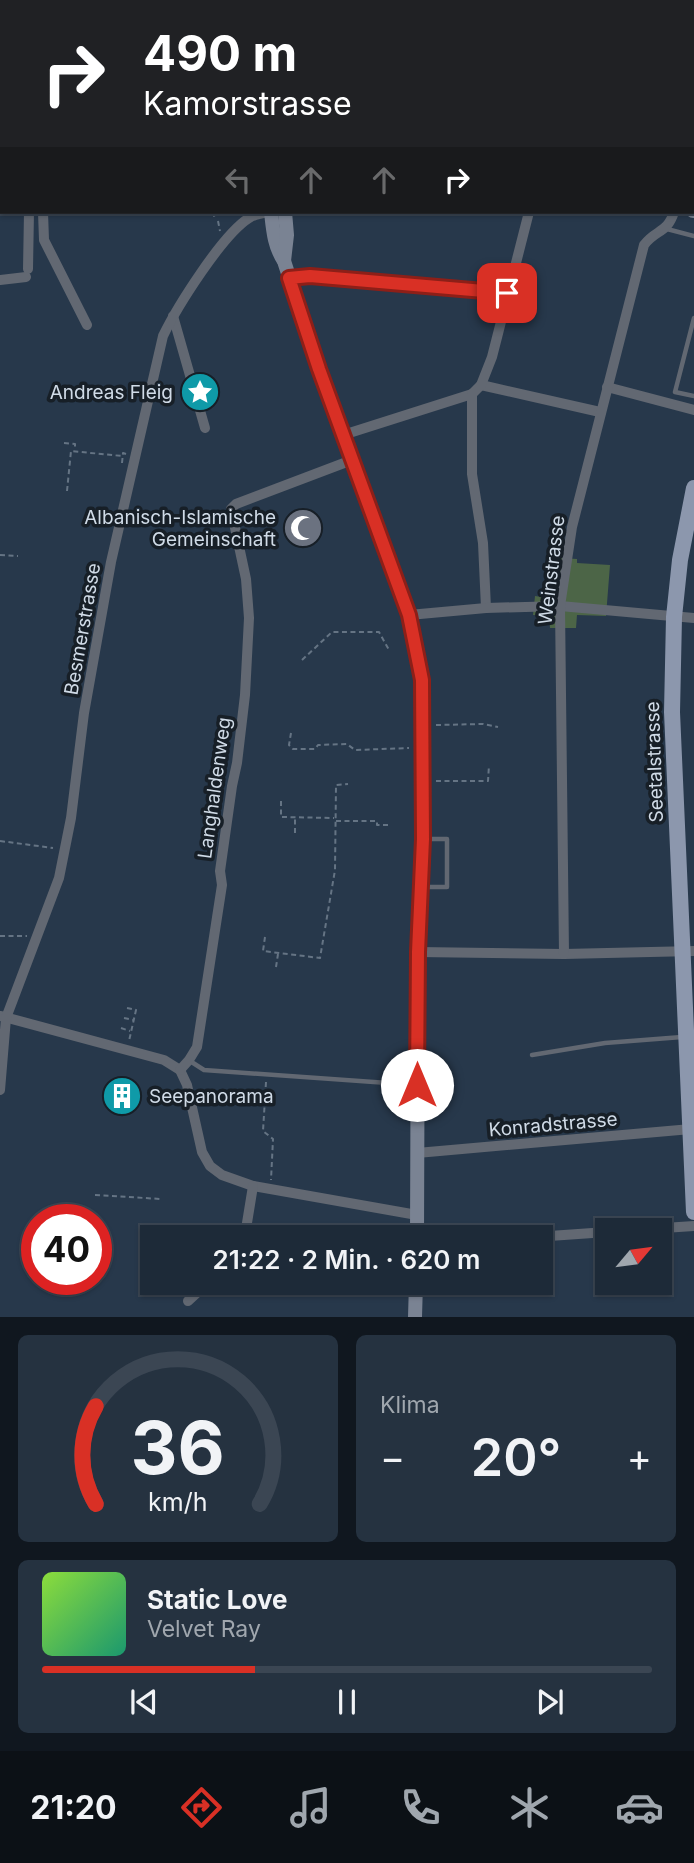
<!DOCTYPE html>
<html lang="de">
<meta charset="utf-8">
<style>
:root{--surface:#1d2a38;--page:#253240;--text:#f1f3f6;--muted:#a0a7ae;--line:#3b4653;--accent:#d93025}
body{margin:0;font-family:Inter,sans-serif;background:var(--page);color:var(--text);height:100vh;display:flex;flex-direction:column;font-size:26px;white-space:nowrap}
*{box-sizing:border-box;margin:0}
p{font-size:23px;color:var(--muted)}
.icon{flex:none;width:38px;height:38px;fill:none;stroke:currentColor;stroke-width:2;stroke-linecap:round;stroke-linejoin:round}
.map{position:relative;height:1317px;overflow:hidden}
.panel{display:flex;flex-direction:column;gap:18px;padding:18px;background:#10171f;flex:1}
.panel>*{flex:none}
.guide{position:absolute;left:0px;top:0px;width:695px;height:214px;box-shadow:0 2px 5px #0004,0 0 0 2px var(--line);background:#202124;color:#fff;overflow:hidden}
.needle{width:46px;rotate:61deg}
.fabs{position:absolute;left:595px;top:1218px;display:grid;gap:14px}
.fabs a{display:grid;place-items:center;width:77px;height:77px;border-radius:0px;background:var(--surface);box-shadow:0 2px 5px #0004,0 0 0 2px var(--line);font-size:35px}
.speed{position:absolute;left:21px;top:1204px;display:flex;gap:14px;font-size:35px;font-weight:700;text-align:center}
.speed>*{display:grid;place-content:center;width:91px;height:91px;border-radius:50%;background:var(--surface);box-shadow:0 2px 5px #0004,0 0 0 2px var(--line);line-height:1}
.speed .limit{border:10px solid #d22;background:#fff;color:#111}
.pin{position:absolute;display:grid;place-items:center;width:60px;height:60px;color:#fff;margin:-30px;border-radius:14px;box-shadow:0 4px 10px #0006}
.me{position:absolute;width:77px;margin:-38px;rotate:0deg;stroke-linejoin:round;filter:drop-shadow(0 0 5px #0008)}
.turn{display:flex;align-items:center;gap:24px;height:147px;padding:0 28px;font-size:32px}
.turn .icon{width:91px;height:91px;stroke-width:2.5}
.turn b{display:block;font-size:49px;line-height:60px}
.lanes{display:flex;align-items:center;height:66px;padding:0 28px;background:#0003;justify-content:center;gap:35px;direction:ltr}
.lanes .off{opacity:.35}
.big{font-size:52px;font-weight:600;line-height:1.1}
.panel .card{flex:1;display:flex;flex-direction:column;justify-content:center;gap:10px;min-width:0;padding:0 24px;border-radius:10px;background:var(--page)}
.panel .dial{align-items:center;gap:0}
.dial svg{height:182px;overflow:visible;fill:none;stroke:var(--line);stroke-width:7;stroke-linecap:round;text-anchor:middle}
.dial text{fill:var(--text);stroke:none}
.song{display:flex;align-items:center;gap:21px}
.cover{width:84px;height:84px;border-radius:10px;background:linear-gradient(135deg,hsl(90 70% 55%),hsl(160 70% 35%))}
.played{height:7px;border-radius:4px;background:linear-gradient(90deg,var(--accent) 35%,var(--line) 35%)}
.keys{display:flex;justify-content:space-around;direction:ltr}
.heat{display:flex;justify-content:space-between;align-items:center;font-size:38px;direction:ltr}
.panel .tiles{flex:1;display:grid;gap:18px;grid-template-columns:1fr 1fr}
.card:last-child{grid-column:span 2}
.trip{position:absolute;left:140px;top:1225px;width:413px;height:70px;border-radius:0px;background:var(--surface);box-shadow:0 2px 5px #0004,0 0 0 2px var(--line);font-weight:600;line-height:70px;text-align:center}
.dock{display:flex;height:112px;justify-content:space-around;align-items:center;background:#0c1116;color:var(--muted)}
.dock .icon{width:49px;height:49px}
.dock .selected{color:var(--accent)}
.dock b{font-size:32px;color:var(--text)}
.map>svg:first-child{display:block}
.green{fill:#4c6547}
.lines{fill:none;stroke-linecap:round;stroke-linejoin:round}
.path{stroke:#657484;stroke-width:2;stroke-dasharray:5 3.5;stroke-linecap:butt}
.lane{stroke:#626872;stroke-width:4.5}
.street{stroke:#626872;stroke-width:10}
.secondary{stroke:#7a8393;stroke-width:14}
.primary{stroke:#8c97ad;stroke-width:16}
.route-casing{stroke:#8d1f18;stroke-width:18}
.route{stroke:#d93025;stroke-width:12}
.labels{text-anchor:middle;stroke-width:7;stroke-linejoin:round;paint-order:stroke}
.poi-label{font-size:19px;fill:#d0dbe7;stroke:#171f27;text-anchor:end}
.street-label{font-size:19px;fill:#d0dbe7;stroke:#171f27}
</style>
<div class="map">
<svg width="694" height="1317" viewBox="0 0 694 1317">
<rect width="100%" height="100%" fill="#27384b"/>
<path class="green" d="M561 558 577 559V563L610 565 606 616 577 615 576 628H550L549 616 533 615 535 596 548 598 556 587Z"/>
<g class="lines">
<g class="path">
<path d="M158 0 160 2"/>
<path d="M213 212 215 220"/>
<path d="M218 221 220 231"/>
<path d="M64 443 75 444V450"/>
<path d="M122 463 123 453 126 454"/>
<path d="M67 491 71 451 122 456"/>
<path d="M0 555 18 556"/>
<path d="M302 660 332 632H379L389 650"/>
<path d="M436 725 483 724 498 727"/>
<path d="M291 733 289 745 293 749H315L318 745 347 744 355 750 409 748"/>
<path d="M436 781H488L489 765"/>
<path d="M281 801V817L334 818"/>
<path d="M336 821H377V825H390"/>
<path d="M295 833V819"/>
<path d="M0 841 53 848"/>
<path d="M0 936H27"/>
<path d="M265 937 263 951 320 958 335 870 336 785 348 784"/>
<path d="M276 967 278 954"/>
<path d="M127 1008 136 1010 129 1041"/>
<path d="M124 1018 133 1020"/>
<path d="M121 1028 130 1031"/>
<path d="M266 1082 263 1131 273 1139 271 1180"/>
<path d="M95 1195 161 1199"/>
</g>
<g class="lane">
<path d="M667 229 694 236"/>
<path d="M694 318 675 392 694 396"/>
<path d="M424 839H447V887H425"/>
<path d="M532 1055 605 1043 682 1037"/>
<path d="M190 1061 204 1070 416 1085"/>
</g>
<g class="street">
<path d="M63 0V2"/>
<path d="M492 0 498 2"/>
<path d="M360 2 361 0"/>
<path d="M585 2V0"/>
<path d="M693 79 694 76"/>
<path d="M43 212 44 240 87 325"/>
<path d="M28 269 29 212"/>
<path d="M289 278 310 276 507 293"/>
<path d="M0 280 26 277"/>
<path d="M173 316 205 428"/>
<path d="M481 385 600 412"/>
<path d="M607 387 694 410"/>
<path d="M343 435 472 394"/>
<path d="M486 608 483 543 472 474V394L481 385 492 357 529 212"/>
<path d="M409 615 486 608 560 606 694 618"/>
<path d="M418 952 564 954 694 951"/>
<path d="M564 954 560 606 572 527 644 245C656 229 667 234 674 212"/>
<path d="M1 1016 164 1060 180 1070 187 1085 202 1152 210 1166 222 1175 253 1186 417 1215"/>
<path d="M180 1070 189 1060 197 1047 222 885 220 871 232 786 237 763 245 695 249 618 246 579 231 509 236 504 352 460"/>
<path d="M0 1090 6 1018 59 878 71 818 84 713 111 562 163 336C177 307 222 235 249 218 255 214 262 213 270 212"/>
<path d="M417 1153 691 1129"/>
<path d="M634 1230 694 1226"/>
<path d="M218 1237 236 1234 246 1229 253 1186"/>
<path d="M535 1237 607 1232"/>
<path d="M188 1301 201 1289 202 1283"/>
</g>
<g class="secondary">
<path d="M140 0 142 2"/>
<path d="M279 2V0"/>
<path d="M693 211H694"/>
<path d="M271 212C273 230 274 246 284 261L319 369 409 615 422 680 423 839 418 952 417 1237"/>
<path d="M284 261 287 235 285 212"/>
<path d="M415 1317 416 1283"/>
</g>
<path class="primary" d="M694 488 680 560 674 617 672 712 694 1212"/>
</g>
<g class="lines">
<g class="route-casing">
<path id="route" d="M417 1085 418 952 423 839 422 680 409 615 319 369 289 278 310 276 507 293"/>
</g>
<use href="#route" class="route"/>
</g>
<defs>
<g id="sight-disc" transform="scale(2.0125)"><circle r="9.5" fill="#0f9aa8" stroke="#171f27"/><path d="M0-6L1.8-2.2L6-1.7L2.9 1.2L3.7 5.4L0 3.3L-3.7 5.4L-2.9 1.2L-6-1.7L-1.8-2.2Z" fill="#fff"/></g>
<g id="mosque-disc" transform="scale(2.0125)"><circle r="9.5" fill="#6b7280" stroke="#171f27"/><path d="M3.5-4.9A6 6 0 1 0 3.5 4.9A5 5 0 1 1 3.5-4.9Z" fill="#fff"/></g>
<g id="building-disc" transform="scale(2.0125)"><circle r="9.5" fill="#0f9aa8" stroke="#171f27"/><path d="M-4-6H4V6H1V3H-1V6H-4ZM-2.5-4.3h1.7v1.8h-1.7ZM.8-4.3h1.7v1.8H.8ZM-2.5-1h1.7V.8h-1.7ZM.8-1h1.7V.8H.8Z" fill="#fff"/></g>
</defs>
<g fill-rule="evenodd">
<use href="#sight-disc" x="200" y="392"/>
<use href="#mosque-disc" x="303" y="528"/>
<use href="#building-disc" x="122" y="1096"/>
</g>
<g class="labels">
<g class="poi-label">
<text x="173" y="399">Andreas Fleig</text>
<text x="276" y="524">Albanisch-Islamische<tspan x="276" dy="22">Gemeinschaft</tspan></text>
<text x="149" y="1103" text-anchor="start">Seepanorama</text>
</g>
<g class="street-label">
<text transform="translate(551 570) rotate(-83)" y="7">Weinstrasse</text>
<text transform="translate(82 629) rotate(-80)" y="7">Besmerstrasse</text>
<text transform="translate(654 762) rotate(-92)" y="7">Seetalstrasse</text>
<text transform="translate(214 788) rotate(-82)" y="7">Langhaldenweg</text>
<text transform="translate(553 1124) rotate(-5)" y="7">Konradstrasse</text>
</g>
</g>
</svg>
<div class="fabs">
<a><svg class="needle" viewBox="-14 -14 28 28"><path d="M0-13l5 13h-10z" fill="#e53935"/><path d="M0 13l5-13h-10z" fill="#a0a7ae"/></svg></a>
</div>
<div class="speed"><div class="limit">40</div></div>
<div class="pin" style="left:507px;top:293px;background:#d93025"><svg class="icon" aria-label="arrive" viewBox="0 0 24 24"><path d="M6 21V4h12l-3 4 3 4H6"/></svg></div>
<svg class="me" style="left:417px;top:1085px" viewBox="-20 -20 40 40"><circle r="19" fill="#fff"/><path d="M0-13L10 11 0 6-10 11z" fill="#d93025"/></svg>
<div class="trip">21:22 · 2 Min. · 620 m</div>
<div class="guide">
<div class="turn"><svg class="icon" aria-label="right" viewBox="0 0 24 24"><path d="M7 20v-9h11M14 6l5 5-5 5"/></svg><div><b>490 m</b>Kamorstrasse</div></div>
<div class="lanes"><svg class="icon off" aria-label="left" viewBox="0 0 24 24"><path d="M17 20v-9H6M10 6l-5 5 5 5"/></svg><svg class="icon off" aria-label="ahead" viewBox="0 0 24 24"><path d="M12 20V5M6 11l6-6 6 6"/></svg><svg class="icon off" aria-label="ahead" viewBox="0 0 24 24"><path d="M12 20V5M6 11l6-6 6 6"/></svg><svg class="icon" aria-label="right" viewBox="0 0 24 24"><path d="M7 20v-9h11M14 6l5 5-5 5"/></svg></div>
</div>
</div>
<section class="panel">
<div class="tiles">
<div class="card dial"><svg viewBox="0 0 100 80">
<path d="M14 69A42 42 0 1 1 86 69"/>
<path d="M14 69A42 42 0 0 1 14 26" stroke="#d93025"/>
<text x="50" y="56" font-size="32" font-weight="700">36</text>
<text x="50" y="72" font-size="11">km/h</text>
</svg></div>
<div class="card"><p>Klima</p>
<div class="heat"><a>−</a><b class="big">20°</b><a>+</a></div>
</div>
<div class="card">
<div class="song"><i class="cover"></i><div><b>Static Love</b><p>Velvet Ray</p></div></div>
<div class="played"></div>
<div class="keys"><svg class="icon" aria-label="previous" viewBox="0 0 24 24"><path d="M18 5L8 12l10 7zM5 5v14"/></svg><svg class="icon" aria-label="pause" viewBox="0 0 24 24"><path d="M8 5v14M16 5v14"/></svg><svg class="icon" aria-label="next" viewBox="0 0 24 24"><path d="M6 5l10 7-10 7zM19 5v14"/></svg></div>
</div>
</div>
</section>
<nav class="dock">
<b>21:20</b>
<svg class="icon selected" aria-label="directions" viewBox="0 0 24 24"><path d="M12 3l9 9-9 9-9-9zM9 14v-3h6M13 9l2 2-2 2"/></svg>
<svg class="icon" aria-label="music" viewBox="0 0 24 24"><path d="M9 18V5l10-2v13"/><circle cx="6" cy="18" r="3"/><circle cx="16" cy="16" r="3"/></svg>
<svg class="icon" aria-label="phone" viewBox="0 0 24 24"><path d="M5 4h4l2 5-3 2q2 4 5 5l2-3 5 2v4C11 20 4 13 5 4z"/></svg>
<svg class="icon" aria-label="climate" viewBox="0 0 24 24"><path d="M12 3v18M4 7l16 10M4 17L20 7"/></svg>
<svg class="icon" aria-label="car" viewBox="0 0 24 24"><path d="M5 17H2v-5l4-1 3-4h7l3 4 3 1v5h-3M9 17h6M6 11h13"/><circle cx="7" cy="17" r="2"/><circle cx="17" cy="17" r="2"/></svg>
</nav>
